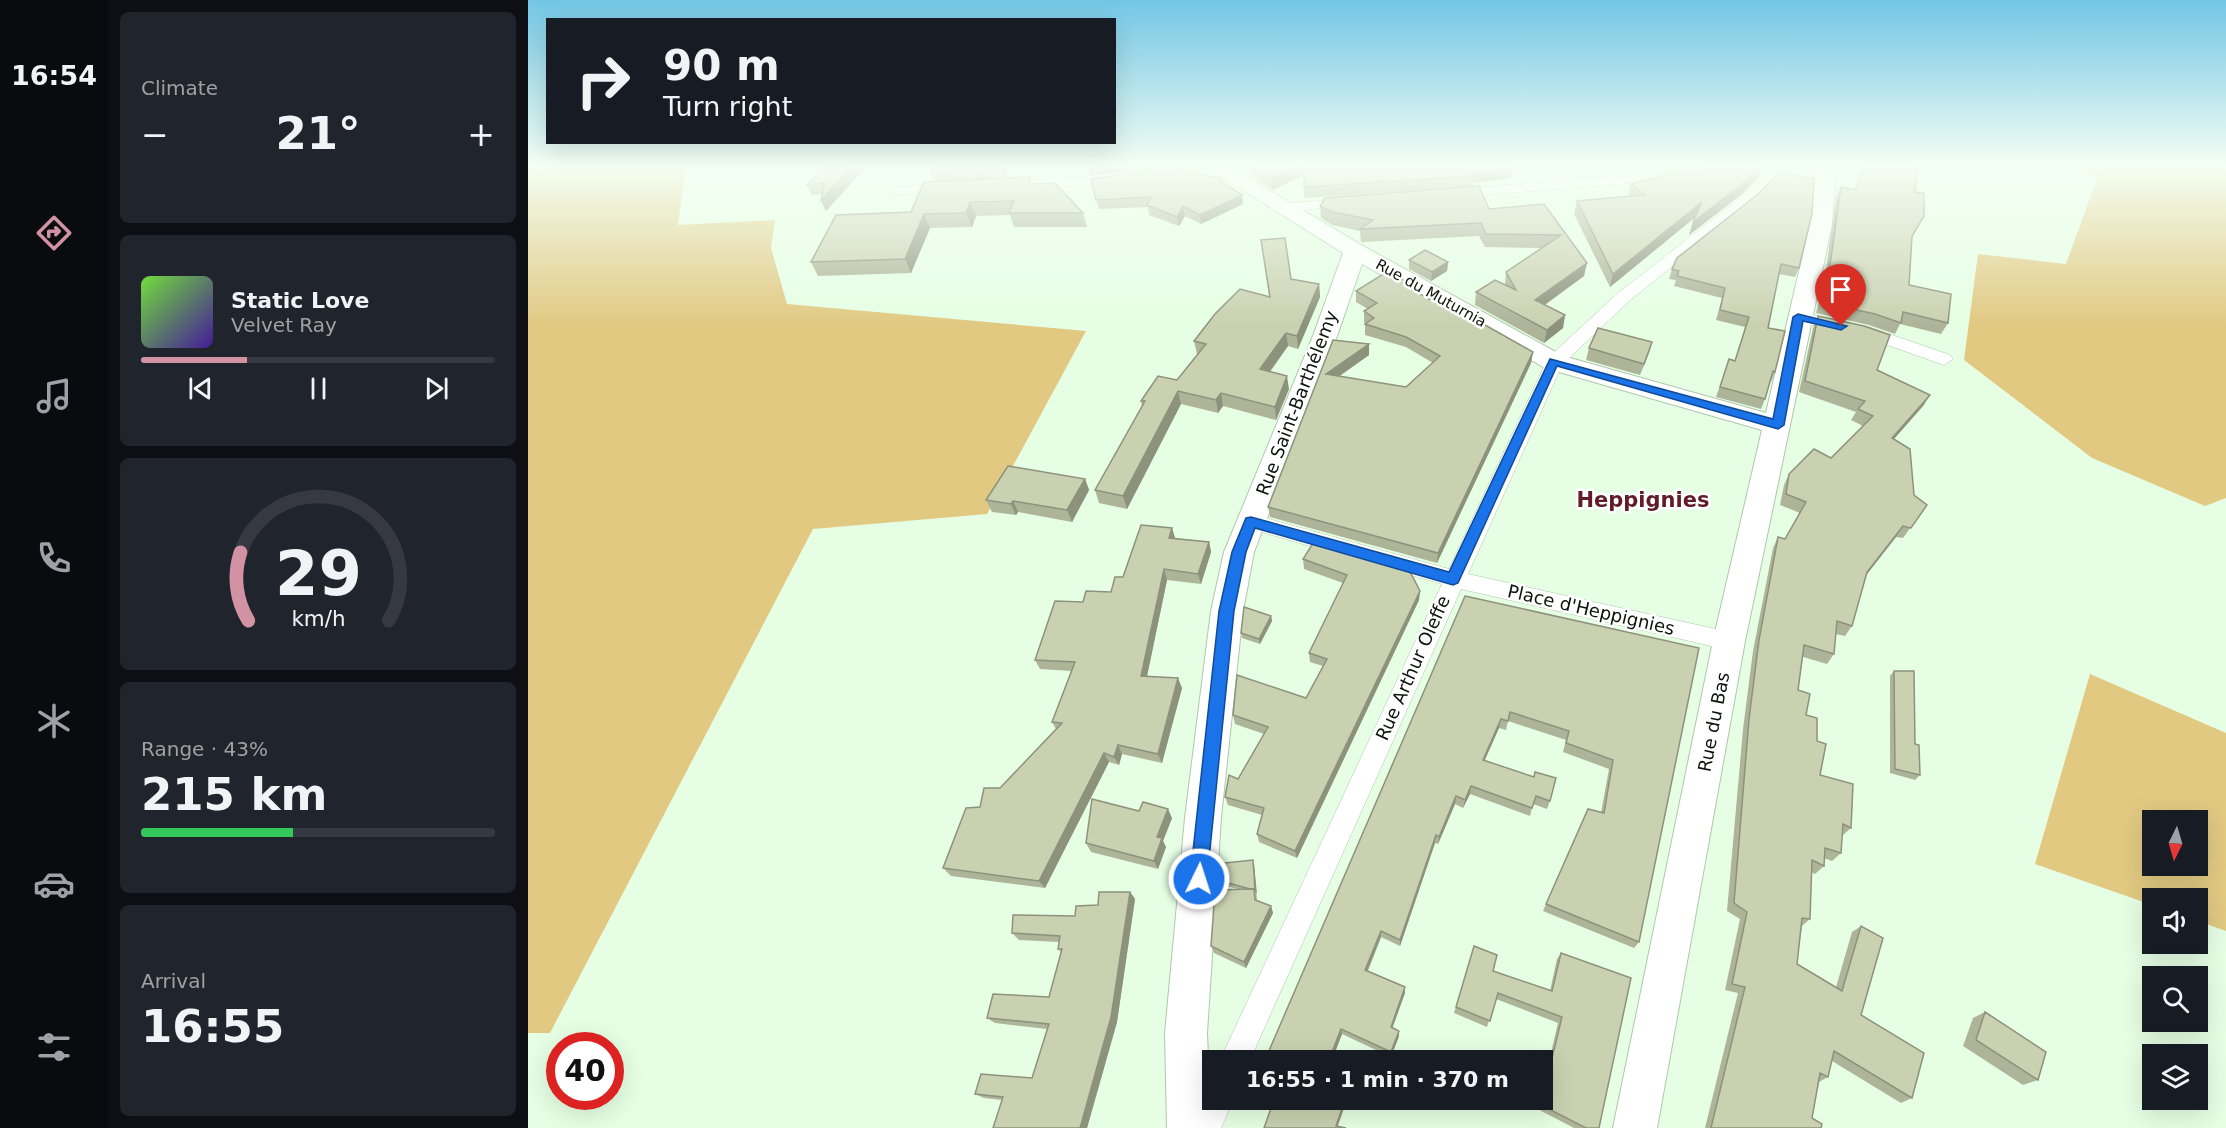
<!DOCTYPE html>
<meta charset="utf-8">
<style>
:root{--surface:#171b24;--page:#20242c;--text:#f1f3f6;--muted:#9ea1a6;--line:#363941;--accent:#d392a4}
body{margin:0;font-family:"DejaVu Sans",sans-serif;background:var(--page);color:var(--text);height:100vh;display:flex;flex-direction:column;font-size:22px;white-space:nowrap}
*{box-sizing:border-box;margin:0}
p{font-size:20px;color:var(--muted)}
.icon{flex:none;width:33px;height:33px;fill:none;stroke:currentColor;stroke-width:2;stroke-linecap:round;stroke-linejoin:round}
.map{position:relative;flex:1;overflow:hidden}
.sheet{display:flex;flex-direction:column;gap:12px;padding:12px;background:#0d0f14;width:420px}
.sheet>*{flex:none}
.banner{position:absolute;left:18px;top:18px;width:570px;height:126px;border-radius:0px;box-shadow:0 6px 24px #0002;background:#171b24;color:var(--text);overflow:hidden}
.needle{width:39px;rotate:185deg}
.controls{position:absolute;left:1614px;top:810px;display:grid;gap:12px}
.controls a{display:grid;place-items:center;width:66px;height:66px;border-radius:0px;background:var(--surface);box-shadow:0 6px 24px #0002;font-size:30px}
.speed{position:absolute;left:18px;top:1032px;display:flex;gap:12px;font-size:30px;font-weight:700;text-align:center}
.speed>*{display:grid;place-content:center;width:78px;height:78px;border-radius:50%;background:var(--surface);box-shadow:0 6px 24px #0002;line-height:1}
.speed .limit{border:9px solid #d22;background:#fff;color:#111}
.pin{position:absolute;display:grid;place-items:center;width:51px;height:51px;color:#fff;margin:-62px -26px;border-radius:50% 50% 50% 0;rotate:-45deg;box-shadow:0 0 6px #0007}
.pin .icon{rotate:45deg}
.me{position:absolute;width:66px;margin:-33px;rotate:4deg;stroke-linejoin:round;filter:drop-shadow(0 0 4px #0008)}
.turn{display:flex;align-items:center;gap:21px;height:126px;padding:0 18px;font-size:27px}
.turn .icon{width:78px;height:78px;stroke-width:2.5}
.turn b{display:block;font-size:42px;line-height:51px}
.big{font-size:45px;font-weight:600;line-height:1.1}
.sheet .widget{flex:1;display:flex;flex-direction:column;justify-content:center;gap:9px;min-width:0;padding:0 21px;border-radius:9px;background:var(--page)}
.sheet .dial{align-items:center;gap:0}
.dial svg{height:156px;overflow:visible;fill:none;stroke:var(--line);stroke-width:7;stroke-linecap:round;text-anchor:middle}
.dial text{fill:var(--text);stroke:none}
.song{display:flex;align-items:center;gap:18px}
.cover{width:72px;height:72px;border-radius:9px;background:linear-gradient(135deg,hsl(100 70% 55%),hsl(260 70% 35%))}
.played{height:6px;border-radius:3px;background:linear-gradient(90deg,var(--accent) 30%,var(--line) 30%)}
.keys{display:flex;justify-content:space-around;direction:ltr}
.heat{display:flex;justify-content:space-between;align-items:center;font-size:33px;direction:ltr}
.charge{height:9px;border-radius:4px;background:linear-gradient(90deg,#34c759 43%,var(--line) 0)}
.trip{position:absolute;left:674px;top:1050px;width:351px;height:60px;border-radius:0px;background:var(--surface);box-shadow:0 6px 24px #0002;font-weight:600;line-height:60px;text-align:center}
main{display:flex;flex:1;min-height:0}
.tab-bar{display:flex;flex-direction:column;width:108px;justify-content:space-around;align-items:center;background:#090b0e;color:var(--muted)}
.tab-bar .icon{width:42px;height:42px}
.tab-bar .current{color:var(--accent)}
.tab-bar b{font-size:27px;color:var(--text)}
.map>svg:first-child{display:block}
.green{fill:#e1c982;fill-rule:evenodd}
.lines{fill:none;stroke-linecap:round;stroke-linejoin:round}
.street-casing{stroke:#afc7ad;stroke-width:1}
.secondary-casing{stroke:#afc7ad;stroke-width:2}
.street{fill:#fff;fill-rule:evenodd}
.secondary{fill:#fff;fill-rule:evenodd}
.wall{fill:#aeb498}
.shaded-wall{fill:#8d927c}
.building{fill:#cad1b1;stroke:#8d927c;stroke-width:1.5}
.route{fill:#1a73e8;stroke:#114b97;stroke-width:1.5}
.labels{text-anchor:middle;stroke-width:5;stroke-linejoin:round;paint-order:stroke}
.far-street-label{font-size:15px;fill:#0b140b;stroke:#fff}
.street-label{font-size:18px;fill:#0b140b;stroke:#fff}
.quarter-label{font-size:21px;font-weight:bold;fill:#611c28;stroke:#fff}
</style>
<main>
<nav class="tab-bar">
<b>16:54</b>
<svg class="icon current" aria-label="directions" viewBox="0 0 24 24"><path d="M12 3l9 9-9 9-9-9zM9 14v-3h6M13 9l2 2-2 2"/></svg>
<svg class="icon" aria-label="music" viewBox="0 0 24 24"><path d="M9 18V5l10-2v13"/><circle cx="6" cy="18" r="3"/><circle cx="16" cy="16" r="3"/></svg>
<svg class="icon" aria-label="phone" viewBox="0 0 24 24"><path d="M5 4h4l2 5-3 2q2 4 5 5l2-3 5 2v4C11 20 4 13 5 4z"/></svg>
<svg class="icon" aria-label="climate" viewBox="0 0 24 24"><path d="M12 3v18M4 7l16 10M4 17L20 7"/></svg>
<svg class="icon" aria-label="car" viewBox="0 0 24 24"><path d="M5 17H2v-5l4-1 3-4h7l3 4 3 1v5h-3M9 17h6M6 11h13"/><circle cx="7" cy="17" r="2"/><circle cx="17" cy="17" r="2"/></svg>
<svg class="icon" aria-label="filters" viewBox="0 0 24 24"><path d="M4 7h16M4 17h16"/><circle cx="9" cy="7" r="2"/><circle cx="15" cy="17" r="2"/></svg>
</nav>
<section class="sheet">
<div class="widget"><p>Climate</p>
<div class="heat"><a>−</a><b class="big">21°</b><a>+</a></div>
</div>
<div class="widget">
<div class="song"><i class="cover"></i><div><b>Static Love</b><p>Velvet Ray</p></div></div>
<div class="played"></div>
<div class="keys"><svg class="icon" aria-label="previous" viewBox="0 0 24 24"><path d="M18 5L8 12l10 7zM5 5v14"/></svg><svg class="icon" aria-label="pause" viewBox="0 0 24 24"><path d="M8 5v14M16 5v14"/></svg><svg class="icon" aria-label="next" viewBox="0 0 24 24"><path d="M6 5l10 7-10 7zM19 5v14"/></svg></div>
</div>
<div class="widget dial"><svg viewBox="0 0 100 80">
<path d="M14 69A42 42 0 1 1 86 69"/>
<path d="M14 69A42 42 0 0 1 10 34" stroke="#d392a4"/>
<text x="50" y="56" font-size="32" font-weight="700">29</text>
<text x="50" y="72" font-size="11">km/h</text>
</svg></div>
<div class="widget"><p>Range · 43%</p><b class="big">215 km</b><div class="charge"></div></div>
<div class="widget"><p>Arrival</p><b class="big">16:55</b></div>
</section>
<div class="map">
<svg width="1698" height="1128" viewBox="0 0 1698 1128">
<rect width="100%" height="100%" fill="#e6ffe4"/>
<g class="green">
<path d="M0 167H158L150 225 247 220 243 248 259 304 558 331 459 514 285 529 22 1033H0Z"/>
<path d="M1537 167H1698V498L1677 506 1564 458 1436 360 1450 254 1538 264 1570 176Z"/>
<path d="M1562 674 1698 733V931L1670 921V898H1624V905L1507 864ZM1670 820V866H1624V820Z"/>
</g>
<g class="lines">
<g class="street-casing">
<g id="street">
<path d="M640 167H674L667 171 571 186 501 188 494 184 501 180 571 178Z"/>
<path d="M1248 167H1269L1249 178 1225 202 1101 301 1034 365 940 574 1201 632 1209 634 1212 641 1209 648 1201 650 933 589 722 1060H692L914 584 716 527 713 522 716 517 723 514 921 569 1020 358 1090 293 1215 196Z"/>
<path d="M1153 172 1158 173V179L927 197 920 193 927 189Z"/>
<path d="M422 184 429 188 427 191 366 195 359 191 366 187Z"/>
<path d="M821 198 828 202 826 205 756 212 749 208 756 204Z"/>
<path d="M1270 312 1341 327 1422 355 1425 359 1416 365 1331 335 1264 321 1262 317 1264 313Z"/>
<path d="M684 1087V1100H705L693 1128H662L679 1089Z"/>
</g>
</g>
<g class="secondary-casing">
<path id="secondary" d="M678 167H702L835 246 1035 356 1238 413 1282 224 1287 184 1284 167H1304L1307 184 1304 224 1217 641 1129 1128H1085L1185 641 1234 430 1017 368 834 264 809 336 726 552 715 611 693 818 679 1033 683 1128H639L637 1033 657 818 683 611 696 552 785 336 815 253Z"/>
</g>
<use href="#street" class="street"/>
<use href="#secondary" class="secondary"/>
</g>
<g class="wall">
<path d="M296 167H338L298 211 293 200 294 194 284 195 279 185Z"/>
<path d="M405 167H479L478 178 505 184 555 213 559 227H486L482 215 448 216 444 227 402 228 383 273 290 276 283 262 383 212 406 181 403 173Z"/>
<path d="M716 167H984L983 178 945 183V186L961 209 1016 204 1056 276 1017 305 1037 315 1035 328 1016 343 947 305 948 292 977 285 978 272 1014 248 957 247 951 236 833 242 832 231 804 225 793 218 792 206 932 187 776 198V175L745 190 731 181Z"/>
<path d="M1036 167H1060L1037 169Z"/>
<path d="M1230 178 1214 194 1161 235 1166 218 1082 287 1046 214 1049 201 1100 197 1103 184Z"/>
<path d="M563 179 693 181 714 195 715 204 673 224 657 216 651 226 621 215 620 207 571 209Z"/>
<path d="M1313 187 1327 190 1387 192 1390 227 1384 238 1381 285 1420 323 1413 334 1372 324 1367 334 1341 325 1288 313 1296 283 1308 198Z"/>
<path d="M1230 194 1271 268 1267 277 1251 274 1240 328 1247 372 1243 382H1242L1237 399 1233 409 1188 397 1201 359 1207 360 1217 327 1188 320 1194 298 1146 286 1148 280 1141 279 1144 269Z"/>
<path d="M733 240 763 279 791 284 792 297 770 349 760 346 742 372 761 389 748 420 695 406 690 413 653 404 599 509 571 503 567 490 614 406 613 401 649 380 670 354H669L666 341 741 296Z"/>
<path d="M881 260 920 262 919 271 903 281 881 269Z"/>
<path d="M883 289 923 311 1005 352 1003 363 909 563 742 517 740 507 805 340 841 344V355L811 376 878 387 905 363 878 347 837 335V324L838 323 836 322V311L840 309 828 302V291Z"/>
<path d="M1290 316 1349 370 1402 395 1395 406 1366 439 1386 495 1399 505 1375 538 1368 537 1339 574 1324 626 1317 636 1308 634 1306 654 1299 664 1275 657 1270 690 1278 715 1289 741 1292 775 1323 828 1314 836 1313 853 1304 861 1296 858V866L1287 874 1283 872 1282 919 1274 926 1269 964 1308 987 1324 932 1333 926V1015L1384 1098 1373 1103 1304 1061 1300 1077 1291 1082 1284 1118 1293 1128H1177L1210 993 1197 990 1212 919 1199 911 1215 729 1225 651 1245 548 1250 537 1257 539 1272 513 1252 505 1256 485 1261 474 1303 458 1335 426 1323 420 1328 412 1271 392 1285 328Z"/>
<path d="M1124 342 1112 375 1058 360 1061 348Z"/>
<path d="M557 479 561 490 544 522 490 512 488 515 464 512 458 500Z"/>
<path d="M644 528 647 538 681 542 683 552 673 584 639 580 619 676 654 688 634 763 594 754 591 765 581 762 517 888 423 876 415 868 452 807 472 788 528 729 524 722 543 671 512 669 507 660 555 602 583 592 595 577Z"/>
<path d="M775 559 892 591 891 600 769 858 731 842 729 834 734 815 700 805 697 797 710 779 736 734 707 724 705 715 778 698 795 666 782 662 781 653 815 583 776 569Z"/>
<path d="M937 596 1171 648 1111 942 1106 948 1015 911 1060 809 1073 813 1081 769 1035 752 1038 740 980 721 978 730 971 728 957 760 1022 801 1019 809 1005 804 1002 816 942 794 935 808 927 804 910 844 907 843 872 946 853 937 840 971 877 987V993L864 1027 871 1031V1036L863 1057 814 1034 804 1060H737Z"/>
<path d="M743 616 744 621 732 644 714 638 713 633Z"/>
<path d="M1366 671 1387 744 1392 775 1387 780 1362 773V676Z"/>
<path d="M611 811 644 818 635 841 638 847 630 869 563 852 558 843Z"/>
<path d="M726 864 729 900 743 906 745 913 718 968 686 953 683 946 709 889 699 886 697 882Z"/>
<path d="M602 892 607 899 589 1022 559 1128H465L474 1100 456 1098 447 1094 504 1078 519 1029 467 1023 459 1018 521 997 533 952 530 949 531 942 491 940 484 933 547 916Z"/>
<path d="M946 946 965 971 1022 991 1029 959 1033 953 1071 1128H1046L992 1100H1014L1017 1078 1030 1023 968 999 959 1027 926 1013Z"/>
<path d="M1457 1012 1510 1080 1495 1085 1435 1046 1445 1018Z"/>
</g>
<g class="shaded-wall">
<path d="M323 167H338L298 211 293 200Z"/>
<path d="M475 167H479L478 180 475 170Z"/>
<path d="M569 167H604L605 170 562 176 560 168Z"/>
<path d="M769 167H776V174L745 190 744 179Z"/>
<path d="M1232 167H1234L1230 178 1214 194 1161 235 1165 222Z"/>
<path d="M984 168 983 178 945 183 946 176 945 173Z"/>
<path d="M714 195 715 204 673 224 672 215Z"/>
<path d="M442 202 448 216 444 227 438 213Z"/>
<path d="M1174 202 1170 215 1082 287 1085 274Z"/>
<path d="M655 206 657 216 651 226 649 217Z"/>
<path d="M396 214 402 228 383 273 377 259Z"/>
<path d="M920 262 919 271 903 281 904 272Z"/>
<path d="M1059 263 1056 276 1005 313 1007 300Z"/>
<path d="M791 284 792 297 770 349 769 336Z"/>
<path d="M1037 315 1035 328 1016 343 1019 330Z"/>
<path d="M758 333 760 346 734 382 732 369Z"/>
<path d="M1124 342 1121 353 1112 375Z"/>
<path d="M841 344V355L799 385 798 374Z"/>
<path d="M1005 352 1003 363 909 563 910 553Z"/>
<path d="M759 376 761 389 748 420 747 407Z"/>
<path d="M650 391 653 404 599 509 595 496Z"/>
<path d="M693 393 695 406 690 413 688 400Z"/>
<path d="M1402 395 1395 406 1357 449 1364 438Z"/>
<path d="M557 479 561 490 544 522 539 510Z"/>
<path d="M485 501 490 512 488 515 483 504Z"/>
<path d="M1375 526 1368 537 1332 583 1339 572Z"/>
<path d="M644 528 647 538H641Z"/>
<path d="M681 542 683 552 673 584 670 574Z"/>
<path d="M636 569 639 580 617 686 613 676Z"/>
<path d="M892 591 891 600 769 858 767 851Z"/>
<path d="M743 616 744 621 732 644 731 639Z"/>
<path d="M650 678 654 688 634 763 630 754Z"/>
<path d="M973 719 971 728 953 768 955 760Z"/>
<path d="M590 745 594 754 591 765 586 757Z"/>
<path d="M576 753 581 762 517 888 511 881Z"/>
<path d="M943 786 942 794 935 808 937 800Z"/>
<path d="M928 796 927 804 910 844 911 837Z"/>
<path d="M640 809 644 818 635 841 638 847 630 869 626 861 629 837Z"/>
<path d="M908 835 907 843 872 946V940Z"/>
<path d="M725 860 726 864 729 894 727 890Z"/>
<path d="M602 892 607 899 589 1022 559 1128H552Z"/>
<path d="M743 906 745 913 718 968 716 962Z"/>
<path d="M853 931V937L837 976V970Z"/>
<path d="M877 987V993L863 1032V1027Z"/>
<path d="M813 1029 814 1034 804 1060H801Z"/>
<path d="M871 1031V1036L863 1057V1052Z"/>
<path d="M817 1100H819L809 1128 808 1126Z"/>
</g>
<g class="building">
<path d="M296 167H323L293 200 297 183 279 185Z"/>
<path d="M405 167H475V170L403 173Z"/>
<path d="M725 167H769L744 179 730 171Z"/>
<path d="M776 167H984V168L945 173 946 176 776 187Z"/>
<path d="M1186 167H1232L1218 181 1165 222 1174 202 1085 274 1049 201 1117 195 1103 184 1161 168Z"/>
<path d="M1336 167H1390L1387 192 1396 193V216L1384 236 1381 285 1423 294 1420 323 1375 312 1373 323 1347 314 1293 302 1301 272 1313 187 1327 190Z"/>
<path d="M639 168 693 178V181L714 195 672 215 655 206 649 217 619 205 623 197 568 200 563 179Z"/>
<path d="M1252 172 1286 179 1284 214 1271 268 1253 264 1240 328 1257 331 1247 372 1245 371 1237 399 1192 387 1201 359 1207 361 1221 317 1192 310 1197 288 1149 276 1151 271 1144 269 1149 258 1230 194Z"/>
<path d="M503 177 501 184 527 183 555 213H481L486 201 442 202 438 213 396 214 377 259 283 262 308 215 383 212 396 182Z"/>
<path d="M951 186 961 209 1016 204 1059 263 1007 300 1037 315 1019 330 948 292 967 280 988 290 978 272 1033 235 958 234 953 223 832 229 845 220 804 212 792 206 797 198Z"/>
<path d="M757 238 763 279 791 284 769 336 758 333 732 369 759 376 747 407 693 393 688 400 650 391 595 496 567 490 617 401H613L630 376 649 380 678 344 666 341 687 314 712 289 742 297 733 240Z"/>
<path d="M897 250 920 262 904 272 881 260Z"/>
<path d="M860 271 883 284 879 287 923 311 927 308 1005 352 910 553 740 507 805 340 841 344 798 374 878 387 912 356 878 337 837 324 846 318 836 311 849 303 828 291Z"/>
<path d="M1290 316 1336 326 1362 335 1349 370 1402 395 1364 438 1382 449 1386 495 1399 505 1383 528 1375 526 1339 572 1324 626 1309 621 1306 654 1276 645 1270 690 1282 694 1278 715 1289 718V741L1298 744 1292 775 1325 784 1323 828 1315 824 1313 853 1297 848 1296 866 1284 860 1282 919 1274 918 1269 964 1314 991 1333 926 1355 938 1333 1015 1396 1053 1384 1098 1306 1051 1300 1077 1292 1073 1284 1118 1294 1124 1293 1128H1183L1217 987 1204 984 1219 912 1206 903 1221 719 1231 640 1250 537 1257 539 1278 502 1258 494 1261 474 1286 449 1303 458 1345 416 1330 409 1337 401 1277 381Z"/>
<path d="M1070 328 1124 342 1116 364 1061 348Z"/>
<path d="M480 466 557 479 539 510 485 501 483 504 458 500Z"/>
<path d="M613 525 644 528 641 538 681 542 670 574 636 569 613 676 650 678 630 754 590 745 586 757 576 753 511 881 415 868 438 808 452 807 456 788H472L534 723 524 722 547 662 507 660 527 601 555 602 558 591 583 592 587 577H595Z"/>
<path d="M787 540 879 566 892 591 767 851 729 834 736 808 697 797 701 775 710 779 740 727 705 715 709 675 778 698 799 659 781 653 819 575 775 559Z"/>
<path d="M937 596 1171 648 1111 942 1018 904 1060 809 1076 813 1085 760 1038 743 1041 731 982 712 980 721 973 719 955 760 1006 777 1007 772 1028 778 1022 801 1008 796 1004 808 943 786 937 800 928 796 911 837 908 835 872 940 853 931 837 970 877 987 863 1027 871 1031 863 1052 813 1029 801 1060H737Z"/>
<path d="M716 607 743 616 731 639 713 633Z"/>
<path d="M1366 671H1386L1387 744 1391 745 1392 775 1367 769Z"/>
<path d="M564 799 611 811 615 802 640 809 629 837 634 838 626 861 558 843Z"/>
<path d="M725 860 727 890 726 889H722L697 882V863Z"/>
<path d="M726 889 727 900 743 906 716 962 683 946 687 890Z"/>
<path d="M571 892H602L583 1017 552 1128H465L475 1097 447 1094 453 1074 504 1078 521 1024 459 1018 465 994 521 997 534 949H530L532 936 484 933 485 915 547 916 548 906 570 905Z"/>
<path d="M946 946 969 955 965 971 1024 991 1033 953 1103 978 1071 1128H1058L1003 1100H1014V1077L1019 1079 1034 1017 970 993 962 1021 928 1007Z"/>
<path d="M1457 1012 1518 1052 1510 1080 1448 1040Z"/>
<path d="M968 1055 979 1060H966Z"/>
<path d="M746 1100H817L808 1126 818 1128H736Z"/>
</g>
<linearGradient id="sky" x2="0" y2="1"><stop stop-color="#73c6e5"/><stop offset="0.51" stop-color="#f4fff3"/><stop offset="1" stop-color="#f4fff3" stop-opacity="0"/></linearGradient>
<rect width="1698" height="325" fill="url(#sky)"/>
<path class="route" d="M1270 314 1319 326 1313 330 1275 321 1256 425 1250 429 1029 366 930 583 925 585 727 528 718 552 706 611 679 879 677 886 671 888 665 886 662 879 691 611 704 552 718 518 723 517 921 572 1022 359 1245 419 1265 317Z"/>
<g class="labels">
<g class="far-street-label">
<text transform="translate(903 293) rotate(29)" y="5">Rue du Muturnia</text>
</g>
<g class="street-label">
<text transform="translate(769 403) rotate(-69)" y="6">Rue Saint-Barthélemy</text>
<text transform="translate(1063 610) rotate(13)" y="6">Place d'Heppignies</text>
<text transform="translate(885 668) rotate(-66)" y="6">Rue Arthur Oleffe</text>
<text transform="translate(1186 722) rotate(-79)" y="6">Rue du Bas</text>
</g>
<g class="quarter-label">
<text x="1115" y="507">Heppignies</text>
</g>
</g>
</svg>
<div class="controls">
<a><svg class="needle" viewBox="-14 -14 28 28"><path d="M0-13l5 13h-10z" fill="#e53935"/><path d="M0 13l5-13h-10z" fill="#9ea1a6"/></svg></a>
<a><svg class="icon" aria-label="sound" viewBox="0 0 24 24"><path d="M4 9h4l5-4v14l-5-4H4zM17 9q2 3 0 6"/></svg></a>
<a><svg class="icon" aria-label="search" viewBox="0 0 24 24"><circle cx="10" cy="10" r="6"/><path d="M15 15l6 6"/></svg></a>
<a><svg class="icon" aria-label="layers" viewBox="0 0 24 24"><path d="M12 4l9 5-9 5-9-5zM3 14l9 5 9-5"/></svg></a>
</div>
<div class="speed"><div class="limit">40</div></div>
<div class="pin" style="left:1313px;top:326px;background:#d93025"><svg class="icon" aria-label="arrive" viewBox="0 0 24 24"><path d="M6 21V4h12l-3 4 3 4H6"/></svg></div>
<svg class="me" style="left:671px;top:879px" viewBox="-20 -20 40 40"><circle r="17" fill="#1a73e8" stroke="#fff" stroke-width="3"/><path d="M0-11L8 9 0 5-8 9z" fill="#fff"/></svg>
<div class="trip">16:55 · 1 min · 370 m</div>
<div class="banner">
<div class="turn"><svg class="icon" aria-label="right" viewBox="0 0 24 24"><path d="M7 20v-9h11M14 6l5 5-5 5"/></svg><div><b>90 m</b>Turn right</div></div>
</div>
</div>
</main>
